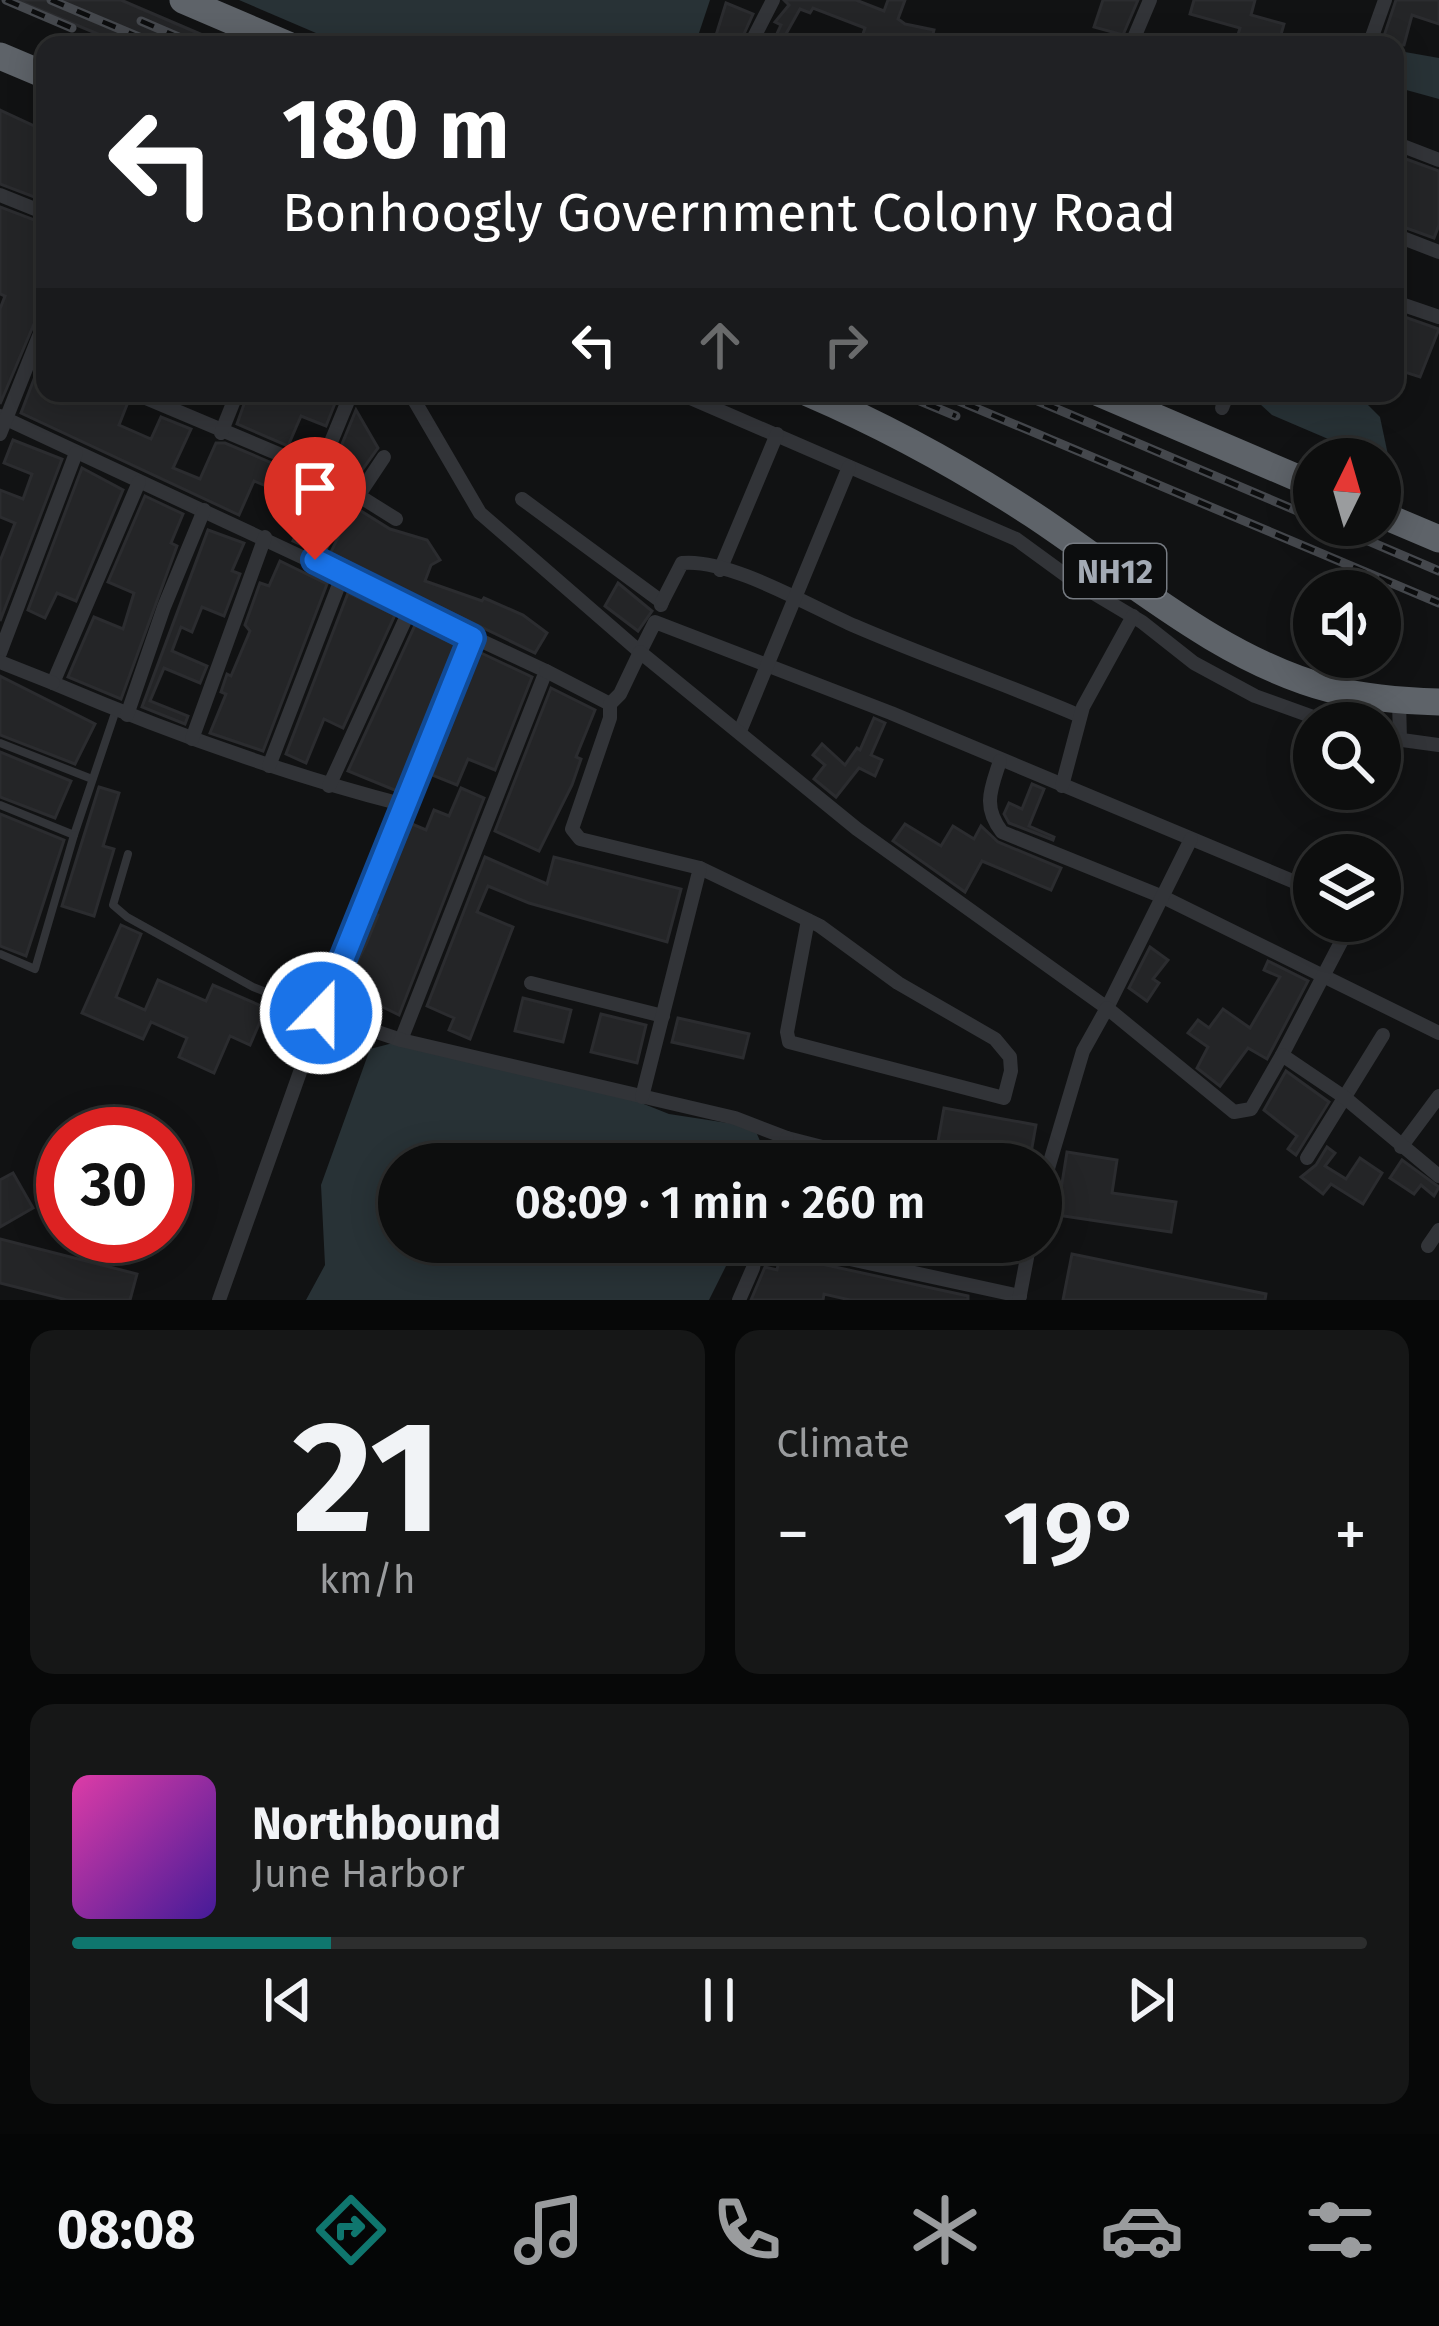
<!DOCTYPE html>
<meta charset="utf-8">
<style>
:root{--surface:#0d0e0e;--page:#161717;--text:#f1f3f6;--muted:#9a9c9e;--line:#2d2e2e;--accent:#0f766e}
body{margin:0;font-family:"Fira Sans",sans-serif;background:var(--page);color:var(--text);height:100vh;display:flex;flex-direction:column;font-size:45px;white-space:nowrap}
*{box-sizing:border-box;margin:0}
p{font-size:39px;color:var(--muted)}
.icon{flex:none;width:66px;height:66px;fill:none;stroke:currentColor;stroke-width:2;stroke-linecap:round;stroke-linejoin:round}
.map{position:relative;height:1300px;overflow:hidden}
.sheet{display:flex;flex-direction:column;gap:30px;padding:30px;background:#070808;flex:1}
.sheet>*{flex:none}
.top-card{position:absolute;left:36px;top:36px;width:1368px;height:366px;border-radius:24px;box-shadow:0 6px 30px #0003,0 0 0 3px var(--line);background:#202124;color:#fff;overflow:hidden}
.needle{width:78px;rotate:5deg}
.controls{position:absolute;left:1293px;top:438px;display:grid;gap:24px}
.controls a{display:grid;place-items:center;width:108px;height:108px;border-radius:50%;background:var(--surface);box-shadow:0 6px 30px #0003,0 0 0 3px var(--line);font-size:60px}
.speed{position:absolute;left:36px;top:1107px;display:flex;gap:24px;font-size:60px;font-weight:700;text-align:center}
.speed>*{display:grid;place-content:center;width:156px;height:156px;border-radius:50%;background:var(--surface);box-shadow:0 6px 30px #0003,0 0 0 3px var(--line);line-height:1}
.speed .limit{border:18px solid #d22;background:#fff;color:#111}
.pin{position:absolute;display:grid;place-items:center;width:102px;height:102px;color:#fff;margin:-123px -51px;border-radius:50% 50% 50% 0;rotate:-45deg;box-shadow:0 0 12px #0007}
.pin .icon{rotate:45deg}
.me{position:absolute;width:132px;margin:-66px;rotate:22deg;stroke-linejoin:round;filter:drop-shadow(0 0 9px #0008)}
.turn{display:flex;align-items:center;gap:42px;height:252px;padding:0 48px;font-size:54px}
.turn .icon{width:156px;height:156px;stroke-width:2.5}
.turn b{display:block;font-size:84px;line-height:102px}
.lanes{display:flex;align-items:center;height:114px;padding:0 48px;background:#0003;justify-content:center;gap:60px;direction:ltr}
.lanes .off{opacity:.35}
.big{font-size:90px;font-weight:600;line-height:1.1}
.sheet .widget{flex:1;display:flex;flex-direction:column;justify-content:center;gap:18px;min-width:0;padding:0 42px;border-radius:24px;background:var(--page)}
.sheet .dial{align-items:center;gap:0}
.dial b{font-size:156px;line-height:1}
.song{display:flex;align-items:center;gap:36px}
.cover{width:144px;height:144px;border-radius:18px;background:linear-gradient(135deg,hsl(320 70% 55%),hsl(260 70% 35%))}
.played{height:12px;border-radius:6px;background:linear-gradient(90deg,var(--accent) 20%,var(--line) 20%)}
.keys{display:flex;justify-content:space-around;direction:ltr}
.heat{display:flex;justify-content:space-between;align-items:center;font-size:66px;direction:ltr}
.sheet .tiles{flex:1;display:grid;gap:30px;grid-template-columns:1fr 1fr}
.widget:last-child{grid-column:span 2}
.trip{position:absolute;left:378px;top:1143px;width:684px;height:120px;border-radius:60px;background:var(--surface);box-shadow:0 6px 30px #0003,0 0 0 3px var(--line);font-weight:600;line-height:120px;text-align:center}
.tabs{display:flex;height:192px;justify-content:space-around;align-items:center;background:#050606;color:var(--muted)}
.tabs .icon{width:84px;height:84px}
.tabs .on{color:var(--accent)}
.tabs b{font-size:54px;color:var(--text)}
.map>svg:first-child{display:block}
.water{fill:#283236}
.building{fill:#242527;stroke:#2b2c2f;stroke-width:3}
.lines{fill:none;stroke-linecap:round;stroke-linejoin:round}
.service{stroke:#323438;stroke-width:8}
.minor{stroke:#323438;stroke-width:14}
.motorway{stroke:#5e6369;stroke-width:27}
.rail-casing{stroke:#45484d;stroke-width:9}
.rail{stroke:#0c0d0e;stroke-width:4.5;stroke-dasharray:14;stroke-linecap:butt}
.route-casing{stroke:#114b97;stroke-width:30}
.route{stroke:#1a73e8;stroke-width:21}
.labels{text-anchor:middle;stroke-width:12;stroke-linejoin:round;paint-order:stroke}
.shield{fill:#0c0d0e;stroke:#767b82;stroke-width:3}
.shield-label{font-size:33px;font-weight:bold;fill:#a3aab4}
</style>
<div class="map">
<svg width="1439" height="1300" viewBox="0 0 1439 1300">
<rect width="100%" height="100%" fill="#111213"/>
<g class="water">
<path d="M239 0H710L695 45H344Z"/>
<path d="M1405 52 1439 58V99L1399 88Z"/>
<path d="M1248 393H1356L1380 417 1388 455 1375 459 1272 415Z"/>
<path d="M412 1038 571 1075 669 1114 754 1127 770 1164H399V1242H738L709 1300H306L325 1265 321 1185 370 1049Z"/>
</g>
<g class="building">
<path d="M17 0H121L226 45H124Z"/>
<path d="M784 0H856L884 11 888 0H905L898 19 905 24 934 30 933 34 958 39 957 45H882L883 42 863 34 865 28 813 8 810 13 800 9 782 41 775 38 781 25 775 22 789 5Z"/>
<path d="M1103 0H1138L1123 35 1094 27Z"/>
<path d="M1194 0H1255L1251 15 1284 24 1278 45H1235L1240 28 1190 14Z"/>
<path d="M1396 0H1439V24L1412 15 1404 45H1381Z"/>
<path d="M726 3 753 14 739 45H713Z"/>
<path d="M0 110 45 131V201L0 184Z"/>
<path d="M1395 155 1439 171V225L1434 238 1395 224Z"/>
<path d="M0 207 45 224V298L0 404V309L5 296 0 294Z"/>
<path d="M1399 315 1439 329 1420 377 1395 369V327Z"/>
<path d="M36 374 45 378V393H106L128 402 119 425 151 439 161 417 191 429 173 468 200 479 216 443H225L314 481 334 494 309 548 293 541 310 504 254 481 239 515 21 413Z"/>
<path d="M248 393H339L326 426 301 416 288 446 237 424Z"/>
<path d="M356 410 378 448 355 480 333 466Z"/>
<path d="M13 440 62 459 0 621V561L15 523 0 517V490L23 499 32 474 4 463Z"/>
<path d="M82 468 123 490 76 601 57 593 45 618 28 610Z"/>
<path d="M145 496 183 514 171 543 177 546 121 699 68 677 94 617 123 629 134 593 108 582Z"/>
<path d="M353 506 390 529 427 540 440 560 431 565 425 581 482 601 484 598 523 615 547 633 535 653 330 554Z"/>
<path d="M208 530 244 543 232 571 240 574 224 616 202 607 192 632 181 627 172 651 207 666 200 683 164 668 150 701 188 716 185 724 142 707Z"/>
<path d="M280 561 327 584 263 751 210 733 226 694 221 692 227 674 231 676 250 631 245 625 260 583 269 586Z"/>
<path d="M618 583 652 611 638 631 605 606Z"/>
<path d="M348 593 395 615 343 728 324 719 306 763 286 754Z"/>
<path d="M416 623 458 642 397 791 348 771Z"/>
<path d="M479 652 532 677 495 770 468 759 457 785 432 775Z"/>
<path d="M0 676 95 724 75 764 0 735Z"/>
<path d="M551 688 595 710 576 757 581 759 572 785 539 851 495 831Z"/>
<path d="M874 718 885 723 871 755 882 760 875 776 859 768 836 797 814 779 825 765 813 755 822 744 845 765 857 748 860 750Z"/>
<path d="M0 752 71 781 55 818 0 797Z"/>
<path d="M1032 784 1044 789 1029 826 1054 837 1053 840 1009 823 1004 814 1009 803 1022 809Z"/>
<path d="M99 787 119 793 103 846 114 849 94 916 62 906Z"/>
<path d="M461 788 484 798 399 1015 344 988 367 942 378 915 374 913 412 824 426 830 434 810 449 816Z"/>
<path d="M0 814 64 840 26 956 0 946Z"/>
<path d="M905 824 941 846 953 826 974 839 981 826 998 842 1061 868 1051 890 982 861 965 892 893 841Z"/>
<path d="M485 857 547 884 554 857 681 889 667 942 529 903 488 886 477 912 513 927 470 1039 449 1030 454 1018 427 1006Z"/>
<path d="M121 925 141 934 116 997 145 1010 158 980 206 1001 213 985 266 1008 250 1045 230 1036 214 1073 179 1057 187 1038 151 1022 143 1039 82 1013Z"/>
<path d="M1150 947 1168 960 1153 979 1159 983 1147 1001 1129 988Z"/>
<path d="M1268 961 1308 981 1267 1059 1248 1048 1220 1086 1197 1068 1208 1047 1188 1033 1198 1020 1209 1028 1223 1009 1250 1028 1280 977 1264 970Z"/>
<path d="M523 998 571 1010 563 1042 515 1031Z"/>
<path d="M601 1014 646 1025 637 1063 591 1052Z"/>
<path d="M678 1018 749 1034 743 1058 672 1042Z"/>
<path d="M1286 1071 1329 1102 1296 1155 1288 1149 1297 1136 1264 1110Z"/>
<path d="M944 1108 1036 1125 1029 1164 937 1147Z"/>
<path d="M1327 1147 1335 1153 1325 1166 1346 1179 1360 1158 1382 1173 1363 1204 1331 1184 1323 1194 1301 1177 1316 1165Z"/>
<path d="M1067 1152 1117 1160 1112 1193 1176 1202 1171 1232 1057 1215Z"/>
<path d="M1402 1160 1439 1187 1434 1196 1421 1185 1414 1194 1390 1178Z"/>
<path d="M13 1173 33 1208 0 1227V1180Z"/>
<path d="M0 1239 137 1274 130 1300H67L0 1283Z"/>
<path d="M1072 1254 1266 1294 1265 1300H1063Z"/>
<path d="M780 1255 968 1296V1300H850L824 1294 823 1300H751L765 1267 777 1270Z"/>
</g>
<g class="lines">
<g class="service">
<path d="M0 743 92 779"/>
<path d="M0 805 74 835 116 710"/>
<path d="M128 854 113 905 127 917 253 987 320 1013"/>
<path d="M0 954 35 969 74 835"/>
</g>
<g class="minor">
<path d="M750 45 773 0"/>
<path d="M1131 45 1150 0"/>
<path d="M1369 45 1385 0"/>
<path d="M1395 143 1439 160"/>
<path d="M0 195 45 213"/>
<path d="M1395 235 1439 252"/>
<path d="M1395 302 1439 317"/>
<path d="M134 393 319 471 396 519"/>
<path d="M410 393 480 513 640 652 655 622 891 713 1314 890"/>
<path d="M679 393 1016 539 1075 582 1142 622 1194 663 1255 696 1330 723"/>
<path d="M1222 408 1228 393"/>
<path d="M0 416 546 671 401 1040"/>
<path d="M221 433 237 393"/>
<path d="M0 434 45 321"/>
<path d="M319 471 350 396"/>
<path d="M139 482 53 683C168 732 284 774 405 805"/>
<path d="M358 496 384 457"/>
<path d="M522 499 662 602 661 605"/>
<path d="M315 560 349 489"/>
<path d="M720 570 777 434"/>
<path d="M662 602 682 563C729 558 811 607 855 626 929 658 1006 684 1080 716"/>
<path d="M0 653 76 453"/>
<path d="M0 662 53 683"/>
<path d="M546 671 610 704"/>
<path d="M1399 701 1400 740"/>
<path d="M127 715 164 607 204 510"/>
<path d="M740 731 849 467"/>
<path d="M1380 737 1439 745"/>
<path d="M192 739 265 537"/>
<path d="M1000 761C991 789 982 806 1002 832L1163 897 1439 1033"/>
<path d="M269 766 343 574"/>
<path d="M329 786 411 607"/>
<path d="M1062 786 1083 707 1133 616"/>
<path d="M700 868 808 920 820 926 898 983 995 1039 1010 1057 1011 1071 1004 1098 789 1042 787 1032 808 920"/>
<path d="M531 983 663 1016"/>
<path d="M321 1013 401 1040 735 1118 787 1138 889 1164"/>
<path d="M1282 1055 1352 921"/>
<path d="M642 1097 700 868 580 839 572 829 610 718V704L620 694 640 652 857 829 1107 1008 1191 839"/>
<path d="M1401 1147 1439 1096"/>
<path d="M1307 1158 1383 1035"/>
<path d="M780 1164 787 1138"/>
<path d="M1041 1192 1083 1051 1107 1008 1234 1112 1251 1109 1282 1055 1344 1097 1439 1176"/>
<path d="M772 1242 1020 1296"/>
<path d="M1428 1246 1439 1230"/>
<path d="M219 1300 321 1013 472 638"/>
<path d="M739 1300 753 1268 758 1242"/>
<path d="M1019 1300 1030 1242"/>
</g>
<g class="motorway">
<path d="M183 0 288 45"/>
<path d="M0 56 45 75"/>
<path d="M808 393C887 427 960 467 1032 514 1126 576 1220 660 1330 689 1366 698 1403 701 1439 702"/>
<path d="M1099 393 1314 485"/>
<path d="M1380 514 1439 539"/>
</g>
<g class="rail-casing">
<g id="rail">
<path d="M6 0 72 28"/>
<path d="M51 0 158 45"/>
<path d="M141 21 197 45"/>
<path d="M901 393 956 416"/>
<path d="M940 393 1439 603"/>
<path d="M1019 393 1314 518"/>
<path d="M1331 525 1439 571"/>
</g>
</g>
<use href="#rail" class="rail"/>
</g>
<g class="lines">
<g class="route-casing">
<path id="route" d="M315 560 472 638 321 1013"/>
</g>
<use href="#route" class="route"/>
</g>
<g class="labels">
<rect class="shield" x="1064" y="544" width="102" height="54" rx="9"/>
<g class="shield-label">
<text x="1115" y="583">NH12</text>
</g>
</g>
</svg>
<div class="controls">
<a><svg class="needle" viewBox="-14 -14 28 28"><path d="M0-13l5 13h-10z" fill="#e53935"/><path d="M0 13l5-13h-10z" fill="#9a9c9e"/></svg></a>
<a><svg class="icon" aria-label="sound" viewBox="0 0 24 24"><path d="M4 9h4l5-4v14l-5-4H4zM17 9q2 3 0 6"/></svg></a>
<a><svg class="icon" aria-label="search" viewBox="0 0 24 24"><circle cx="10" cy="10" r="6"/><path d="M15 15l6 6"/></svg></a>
<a><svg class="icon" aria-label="layers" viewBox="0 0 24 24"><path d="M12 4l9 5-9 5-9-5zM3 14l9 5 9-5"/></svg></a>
</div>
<div class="speed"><div class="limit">30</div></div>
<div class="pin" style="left:315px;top:560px;background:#d93025"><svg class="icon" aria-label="arrive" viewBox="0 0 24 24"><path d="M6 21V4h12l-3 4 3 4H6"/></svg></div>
<svg class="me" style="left:321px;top:1013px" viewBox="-20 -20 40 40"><circle r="17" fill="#1a73e8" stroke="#fff" stroke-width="3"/><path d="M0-11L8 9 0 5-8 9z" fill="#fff"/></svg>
<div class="trip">08:09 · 1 min · 260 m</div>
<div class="top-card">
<div class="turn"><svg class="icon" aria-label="left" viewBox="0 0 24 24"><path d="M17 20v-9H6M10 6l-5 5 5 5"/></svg><div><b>180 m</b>Bonhoogly Government Colony Road</div></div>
<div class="lanes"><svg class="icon" aria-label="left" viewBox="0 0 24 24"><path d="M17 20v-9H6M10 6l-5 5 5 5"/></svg><svg class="icon off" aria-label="ahead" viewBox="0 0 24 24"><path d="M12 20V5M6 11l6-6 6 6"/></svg><svg class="icon off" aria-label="right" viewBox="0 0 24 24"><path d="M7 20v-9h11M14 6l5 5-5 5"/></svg></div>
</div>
</div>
<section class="sheet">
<div class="tiles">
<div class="widget dial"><b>21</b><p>km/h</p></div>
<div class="widget"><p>Climate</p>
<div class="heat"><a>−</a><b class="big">19°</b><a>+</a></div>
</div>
<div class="widget">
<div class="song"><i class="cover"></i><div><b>Northbound</b><p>June Harbor</p></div></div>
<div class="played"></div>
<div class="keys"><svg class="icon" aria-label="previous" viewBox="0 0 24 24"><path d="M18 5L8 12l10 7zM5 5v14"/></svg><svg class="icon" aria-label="pause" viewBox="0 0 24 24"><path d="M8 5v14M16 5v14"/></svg><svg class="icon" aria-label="next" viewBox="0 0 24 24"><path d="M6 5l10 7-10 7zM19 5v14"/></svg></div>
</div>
</div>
</section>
<nav class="tabs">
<b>08:08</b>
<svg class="icon on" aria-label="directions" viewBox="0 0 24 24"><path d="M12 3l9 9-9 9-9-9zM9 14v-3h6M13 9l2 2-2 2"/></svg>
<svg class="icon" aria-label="music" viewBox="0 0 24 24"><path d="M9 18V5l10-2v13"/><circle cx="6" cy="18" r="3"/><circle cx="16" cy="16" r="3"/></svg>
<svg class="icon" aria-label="phone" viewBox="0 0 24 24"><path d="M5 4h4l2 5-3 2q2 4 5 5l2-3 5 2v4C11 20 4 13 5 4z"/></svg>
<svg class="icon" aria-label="climate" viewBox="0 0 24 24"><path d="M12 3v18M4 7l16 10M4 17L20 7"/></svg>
<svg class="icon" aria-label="car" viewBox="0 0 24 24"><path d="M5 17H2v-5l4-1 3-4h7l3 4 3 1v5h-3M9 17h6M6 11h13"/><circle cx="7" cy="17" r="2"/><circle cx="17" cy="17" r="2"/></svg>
<svg class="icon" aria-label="filters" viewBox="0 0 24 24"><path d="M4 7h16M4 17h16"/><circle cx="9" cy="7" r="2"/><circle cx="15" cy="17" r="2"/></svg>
</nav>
